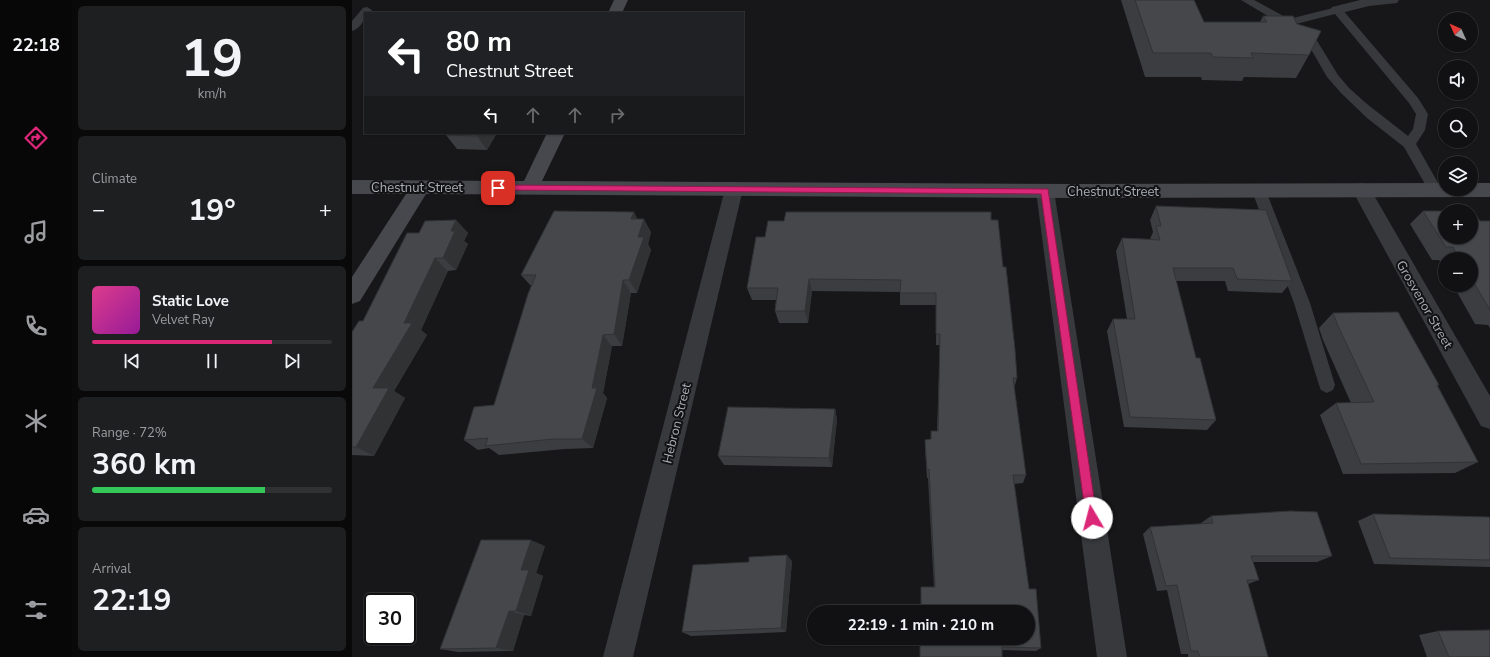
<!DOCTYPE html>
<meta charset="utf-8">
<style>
:root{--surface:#111113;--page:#1e1f21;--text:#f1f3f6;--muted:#9c9da0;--line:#303133;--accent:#db2777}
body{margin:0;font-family:"Nunito Sans",sans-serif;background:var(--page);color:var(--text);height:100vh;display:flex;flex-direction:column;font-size:15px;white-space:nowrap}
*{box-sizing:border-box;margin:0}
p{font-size:13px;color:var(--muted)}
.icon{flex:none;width:22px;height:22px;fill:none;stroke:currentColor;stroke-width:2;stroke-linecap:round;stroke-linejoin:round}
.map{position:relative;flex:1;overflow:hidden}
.sheet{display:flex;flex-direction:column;gap:6px;padding:6px;background:#09090a;width:280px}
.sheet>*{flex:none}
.top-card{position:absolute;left:12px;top:12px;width:380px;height:122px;border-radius:0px;box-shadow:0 1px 3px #0004,0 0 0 1px var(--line);background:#202124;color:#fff;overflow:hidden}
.needle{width:26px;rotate:315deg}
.controls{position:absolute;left:1086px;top:12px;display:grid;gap:8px}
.controls a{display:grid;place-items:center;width:40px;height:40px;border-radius:50%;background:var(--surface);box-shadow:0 1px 3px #0004,0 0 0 1px var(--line);font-size:20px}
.speed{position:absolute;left:12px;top:593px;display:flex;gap:8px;font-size:20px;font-weight:700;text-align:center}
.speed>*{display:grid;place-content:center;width:52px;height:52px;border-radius:50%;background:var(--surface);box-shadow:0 1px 3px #0004,0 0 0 1px var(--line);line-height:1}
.speed .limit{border:2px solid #111;border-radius:6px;background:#fff;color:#111}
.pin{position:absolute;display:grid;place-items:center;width:34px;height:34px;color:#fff;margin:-17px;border-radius:8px;box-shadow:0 2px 6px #0006}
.me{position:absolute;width:44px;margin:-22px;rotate:352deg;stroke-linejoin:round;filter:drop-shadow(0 0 3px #0008)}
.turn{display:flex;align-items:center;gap:14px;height:84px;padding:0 16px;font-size:18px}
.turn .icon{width:52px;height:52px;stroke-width:2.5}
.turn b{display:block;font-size:28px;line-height:34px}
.lanes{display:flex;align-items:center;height:38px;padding:0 16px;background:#0003;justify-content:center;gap:20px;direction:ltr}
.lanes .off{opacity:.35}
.big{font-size:30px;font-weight:700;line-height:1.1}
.sheet .widget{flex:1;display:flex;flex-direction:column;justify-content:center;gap:6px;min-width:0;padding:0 14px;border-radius:6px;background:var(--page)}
.sheet .dial{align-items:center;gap:0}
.dial b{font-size:52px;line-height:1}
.song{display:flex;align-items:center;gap:12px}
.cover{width:48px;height:48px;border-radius:6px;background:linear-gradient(135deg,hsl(330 70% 55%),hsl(300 70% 35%))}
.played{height:4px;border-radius:2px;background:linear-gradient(90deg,var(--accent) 75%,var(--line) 75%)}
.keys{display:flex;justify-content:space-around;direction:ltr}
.heat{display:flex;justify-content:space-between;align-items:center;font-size:22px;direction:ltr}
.charge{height:6px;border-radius:3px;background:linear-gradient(90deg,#34c759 72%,var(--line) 0)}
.trip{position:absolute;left:455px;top:605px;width:228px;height:40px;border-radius:20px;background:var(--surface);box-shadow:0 1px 3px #0004,0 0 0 1px var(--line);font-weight:700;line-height:40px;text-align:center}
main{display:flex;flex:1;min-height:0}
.dock{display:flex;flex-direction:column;width:72px;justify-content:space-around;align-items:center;background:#070708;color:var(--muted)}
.dock .icon{width:28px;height:28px}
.dock .on{color:var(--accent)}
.dock b{font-size:18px;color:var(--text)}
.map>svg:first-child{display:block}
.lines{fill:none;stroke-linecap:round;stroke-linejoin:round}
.lane{fill:#38393d;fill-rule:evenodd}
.street{fill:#38393d;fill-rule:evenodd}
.secondary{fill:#47484d;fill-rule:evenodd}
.wall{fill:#3c3d40}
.shaded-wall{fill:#313234}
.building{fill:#46474b;stroke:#313234;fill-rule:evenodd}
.route{fill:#db2777;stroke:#8e194d}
.labels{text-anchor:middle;stroke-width:4;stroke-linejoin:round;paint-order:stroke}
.street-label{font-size:13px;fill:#aaaeb7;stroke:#121214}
</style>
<main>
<nav class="dock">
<b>22:18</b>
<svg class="icon on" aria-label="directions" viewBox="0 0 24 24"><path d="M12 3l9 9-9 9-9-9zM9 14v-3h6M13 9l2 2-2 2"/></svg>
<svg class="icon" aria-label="music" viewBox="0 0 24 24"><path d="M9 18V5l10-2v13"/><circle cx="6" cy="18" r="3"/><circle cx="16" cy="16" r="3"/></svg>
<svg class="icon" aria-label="phone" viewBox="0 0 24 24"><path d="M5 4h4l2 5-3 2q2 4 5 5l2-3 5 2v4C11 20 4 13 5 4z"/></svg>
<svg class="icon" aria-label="climate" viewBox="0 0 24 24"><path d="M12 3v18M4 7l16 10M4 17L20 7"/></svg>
<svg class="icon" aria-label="car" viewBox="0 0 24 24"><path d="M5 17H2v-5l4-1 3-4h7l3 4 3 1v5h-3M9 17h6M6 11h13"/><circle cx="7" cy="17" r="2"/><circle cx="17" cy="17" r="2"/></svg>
<svg class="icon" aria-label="filters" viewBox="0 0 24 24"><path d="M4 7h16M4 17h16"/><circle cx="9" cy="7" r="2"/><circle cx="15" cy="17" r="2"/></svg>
</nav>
<section class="sheet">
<div class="widget dial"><b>19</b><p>km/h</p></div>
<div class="widget"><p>Climate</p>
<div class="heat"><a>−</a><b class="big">19°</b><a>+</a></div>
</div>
<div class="widget">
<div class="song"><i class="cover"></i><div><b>Static Love</b><p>Velvet Ray</p></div></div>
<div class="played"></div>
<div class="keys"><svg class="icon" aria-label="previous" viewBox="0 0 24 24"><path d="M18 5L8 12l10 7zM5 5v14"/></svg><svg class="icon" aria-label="pause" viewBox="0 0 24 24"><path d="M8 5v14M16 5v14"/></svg><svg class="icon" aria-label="next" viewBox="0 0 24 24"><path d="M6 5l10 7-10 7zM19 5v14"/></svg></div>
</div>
<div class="widget"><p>Range · 72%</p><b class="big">360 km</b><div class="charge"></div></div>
<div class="widget"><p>Arrival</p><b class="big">22:19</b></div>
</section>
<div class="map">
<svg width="1138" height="657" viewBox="0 0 1138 657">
<rect width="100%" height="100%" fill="#171719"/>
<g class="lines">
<g class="lane">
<path d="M889 0H902L937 19 985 7 989 8 1066 98 1076 114 1073 130 1064 144 1090 190 1088 193 1083 195 1078 193 1052 147 1015 118 989 93 975 77 956 44 934 27 920 28 919 26 920 24 926 22ZM983 14 1057 103 1064 114 1061 129 1056 136 1015 104 997 88 986 75 964 39 944 24Z"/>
<path d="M15 7 20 10 18 13H13C13 20 8 29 0 31V21L11 8Z"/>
<path d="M907 186 912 188 914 191 958 303 983 385 981 390 975 393 969 390 967 385 942 303 900 191 902 188Z"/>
</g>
<g class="street">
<path d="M1008 0H1047L1045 3 1017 6 985 14 980 13 978 10 980 7Z"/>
<path d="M382 182 389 184 391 189 281 657H251L373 189 375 184Z"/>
<path d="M1009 183 1016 185 1138 396V429L1129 426 1000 190 1002 185Z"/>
<path d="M693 184 700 186 702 191 775 657H745L684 191 686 186Z"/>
</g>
<g class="secondary">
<path d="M262 0H276L270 13H256Z"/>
<path d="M195 133H213L190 181 723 184 1093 183V189H1119V183H1138V197L723 198 74 194 8 301 0 304V277L54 194H0V180L172 181Z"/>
</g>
</g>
<g class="wall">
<path d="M769 0H842L852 22H908L911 16 957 55 944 78 892 77 890 81 850 80 849 77H793Z"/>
<path d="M145 133 135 150 105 149 94 135Z"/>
<path d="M804 206 940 281 930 293 876 291 873 281H824L844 358 864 420 855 430 772 427 755 331 761 319H775L764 251 770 238 798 239 801 232 798 220Z"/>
<path d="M1071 211 1128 221H1138V328L1136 325 1123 324 1101 285H1119V259H1093V271L1087 260H1080L1058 224Z"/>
<path d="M286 219 299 232 296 244 299 250 285 293H279L270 346H260L251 393 255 398 241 448 213 449 147 455 137 448 126 450 112 440 142 405 179 286 169 275Z"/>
<path d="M104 220 116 233 112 241 116 244 104 270 96 271 69 330 75 335 42 391 53 398 22 456 0 455V332L11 321 67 233Z"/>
<path d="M639 220 651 267 665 378 662 388 674 475 671 483 662 484 677 589 689 648 684 651 650 650 582 587 576 478H575L573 449V440L579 439V431H585L588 345H584V305H548V292L460 291 456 323H427L423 311 424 300H400L395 288 413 237Z"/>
<path d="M981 313 1087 385 1085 386 1126 462 1103 473 991 474 968 415 984 403H999L971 340 967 328Z"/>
<path d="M483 409 485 419 480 467 372 465 366 456Z"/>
<path d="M1021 514 1138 518V567L1022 564 1006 521Z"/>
<path d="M859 516 980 556 965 562H901L907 580 896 584 916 657H836V654H829L815 590 805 591 791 534 798 527 849 524V523Z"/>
<path d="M193 546 184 573 191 576 179 616 172 615 161 651 106 652 88 649Z"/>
<path d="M440 561 434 632 339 636 330 632Z"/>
<path d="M1086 631 1138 657H1075L1067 635Z"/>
</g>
<g class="shaded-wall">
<path d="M127 133H145L135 150 125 136Z"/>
<path d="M282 212 289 226 279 219Z"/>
<path d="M292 219 299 232 296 244 299 250 285 293 277 280 286 237Z"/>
<path d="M104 220 116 233 112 241 116 244 104 270 91 258 99 231Z"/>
<path d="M83 258 96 271 69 330 75 335 42 391 53 398 22 456 4 447 21 388Z"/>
<path d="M457 279 460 291 456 323 453 311Z"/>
<path d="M271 280 279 293 270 346 262 334Z"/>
<path d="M251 335 260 346 251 393 255 398 241 448 230 439Z"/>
<path d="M483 409 485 419 480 467 477 458Z"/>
<path d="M179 540 193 546 184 573 191 576 179 616 164 611 169 570Z"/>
<path d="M435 555 440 561 434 632 429 628Z"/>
<path d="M157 611 172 615 161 651 144 648Z"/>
</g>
<g class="building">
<path d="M783 0H842L852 22H915L911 16H941L945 24 969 31 957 55 899 53 901 58 861 57 859 53H801Z"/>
<path d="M96 133H127L125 136 94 135Z"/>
<path d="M804 206 914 210 940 281 885 279 881 268H821L844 358H848L864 420 778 417 761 319H783L770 238 808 240 804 226H809Z"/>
<path d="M202 211 282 212 279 219H292L286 237H292L277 280H271L262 334 251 335 240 388H245L230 439H201L133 446 136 438 112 440 122 407 142 405 176 294 184 275H169Z"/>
<path d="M1071 211H1121L1128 221H1138V310L1119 278V259H1108L1101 247H1094ZM1093 211H1119V237H1093Z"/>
<path d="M434 212H639V220H646L651 267H654L663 350 665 378H661L674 475H661L677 589H684L689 648 650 647V657H568V638H676V612H569V587H583L577 469 575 470 573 440 579 439V431H586L588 334H584V293H548L549 280 457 279 453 311H423L426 288H395L404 237H413L416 221H432Z"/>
<path d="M104 220 99 231H103L91 258H83L52 323H60L21 388H37L4 447H0V332L7 321H11L55 233H67L73 221Z"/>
<path d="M1046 312 1087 385H1085L1126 462 1009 464 984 403 1022 402 986 326 981 313Z"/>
<path d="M376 407 483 409 477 458 366 456Z"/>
<path d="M938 511 965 512 980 556H899L907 580H895L916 657H848L846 651H839L825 585 814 586 798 527 861 523 859 516Z"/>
<path d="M1021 514 1137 517 1138 518V560L1038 558Z"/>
<path d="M129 540H179L169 570H177L164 611H157L144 648 88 649Z"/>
<path d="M435 555 429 628 330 632 341 565 397 562V557Z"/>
<path d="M1138 630V657H1097L1086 631Z"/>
</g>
<path class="route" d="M146 185 696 189 745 518 744 522 740 523 736 522 734 518 689 194 146 190 143 188Z"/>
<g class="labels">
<g class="street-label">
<text x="65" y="192">Chestnut Street</text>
<text x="761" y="196">Chestnut Street</text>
<text transform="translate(1073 304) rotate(60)" y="5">Grosvenor Street</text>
<text transform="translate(324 423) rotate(-76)" y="5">Hebron Street</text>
</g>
</g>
</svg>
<div class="controls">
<a><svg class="needle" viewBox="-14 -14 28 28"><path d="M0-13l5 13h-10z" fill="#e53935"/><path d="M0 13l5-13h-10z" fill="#9c9da0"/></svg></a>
<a><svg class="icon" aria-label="sound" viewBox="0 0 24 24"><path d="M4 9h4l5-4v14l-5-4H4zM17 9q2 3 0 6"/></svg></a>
<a><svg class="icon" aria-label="search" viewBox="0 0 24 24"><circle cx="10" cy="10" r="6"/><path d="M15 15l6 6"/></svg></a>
<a><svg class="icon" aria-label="layers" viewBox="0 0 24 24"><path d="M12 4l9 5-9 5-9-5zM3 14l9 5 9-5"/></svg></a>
<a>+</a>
<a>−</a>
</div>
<div class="speed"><div class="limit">30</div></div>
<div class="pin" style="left:146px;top:188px;background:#d93025"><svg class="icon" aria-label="arrive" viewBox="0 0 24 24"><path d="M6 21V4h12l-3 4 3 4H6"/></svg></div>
<svg class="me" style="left:740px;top:518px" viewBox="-20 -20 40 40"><circle r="19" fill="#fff"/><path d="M0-13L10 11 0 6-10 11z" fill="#db2777"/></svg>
<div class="trip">22:19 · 1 min · 210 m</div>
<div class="top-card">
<div class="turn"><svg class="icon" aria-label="left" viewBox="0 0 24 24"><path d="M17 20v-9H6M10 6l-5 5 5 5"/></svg><div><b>80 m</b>Chestnut Street</div></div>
<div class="lanes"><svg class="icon" aria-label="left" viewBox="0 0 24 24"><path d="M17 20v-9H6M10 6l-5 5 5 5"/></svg><svg class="icon off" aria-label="ahead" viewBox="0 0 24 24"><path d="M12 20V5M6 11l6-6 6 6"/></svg><svg class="icon off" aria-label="ahead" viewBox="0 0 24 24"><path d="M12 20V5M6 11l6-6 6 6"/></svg><svg class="icon off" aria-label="right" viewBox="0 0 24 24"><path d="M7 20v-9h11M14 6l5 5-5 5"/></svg></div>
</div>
</div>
</main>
